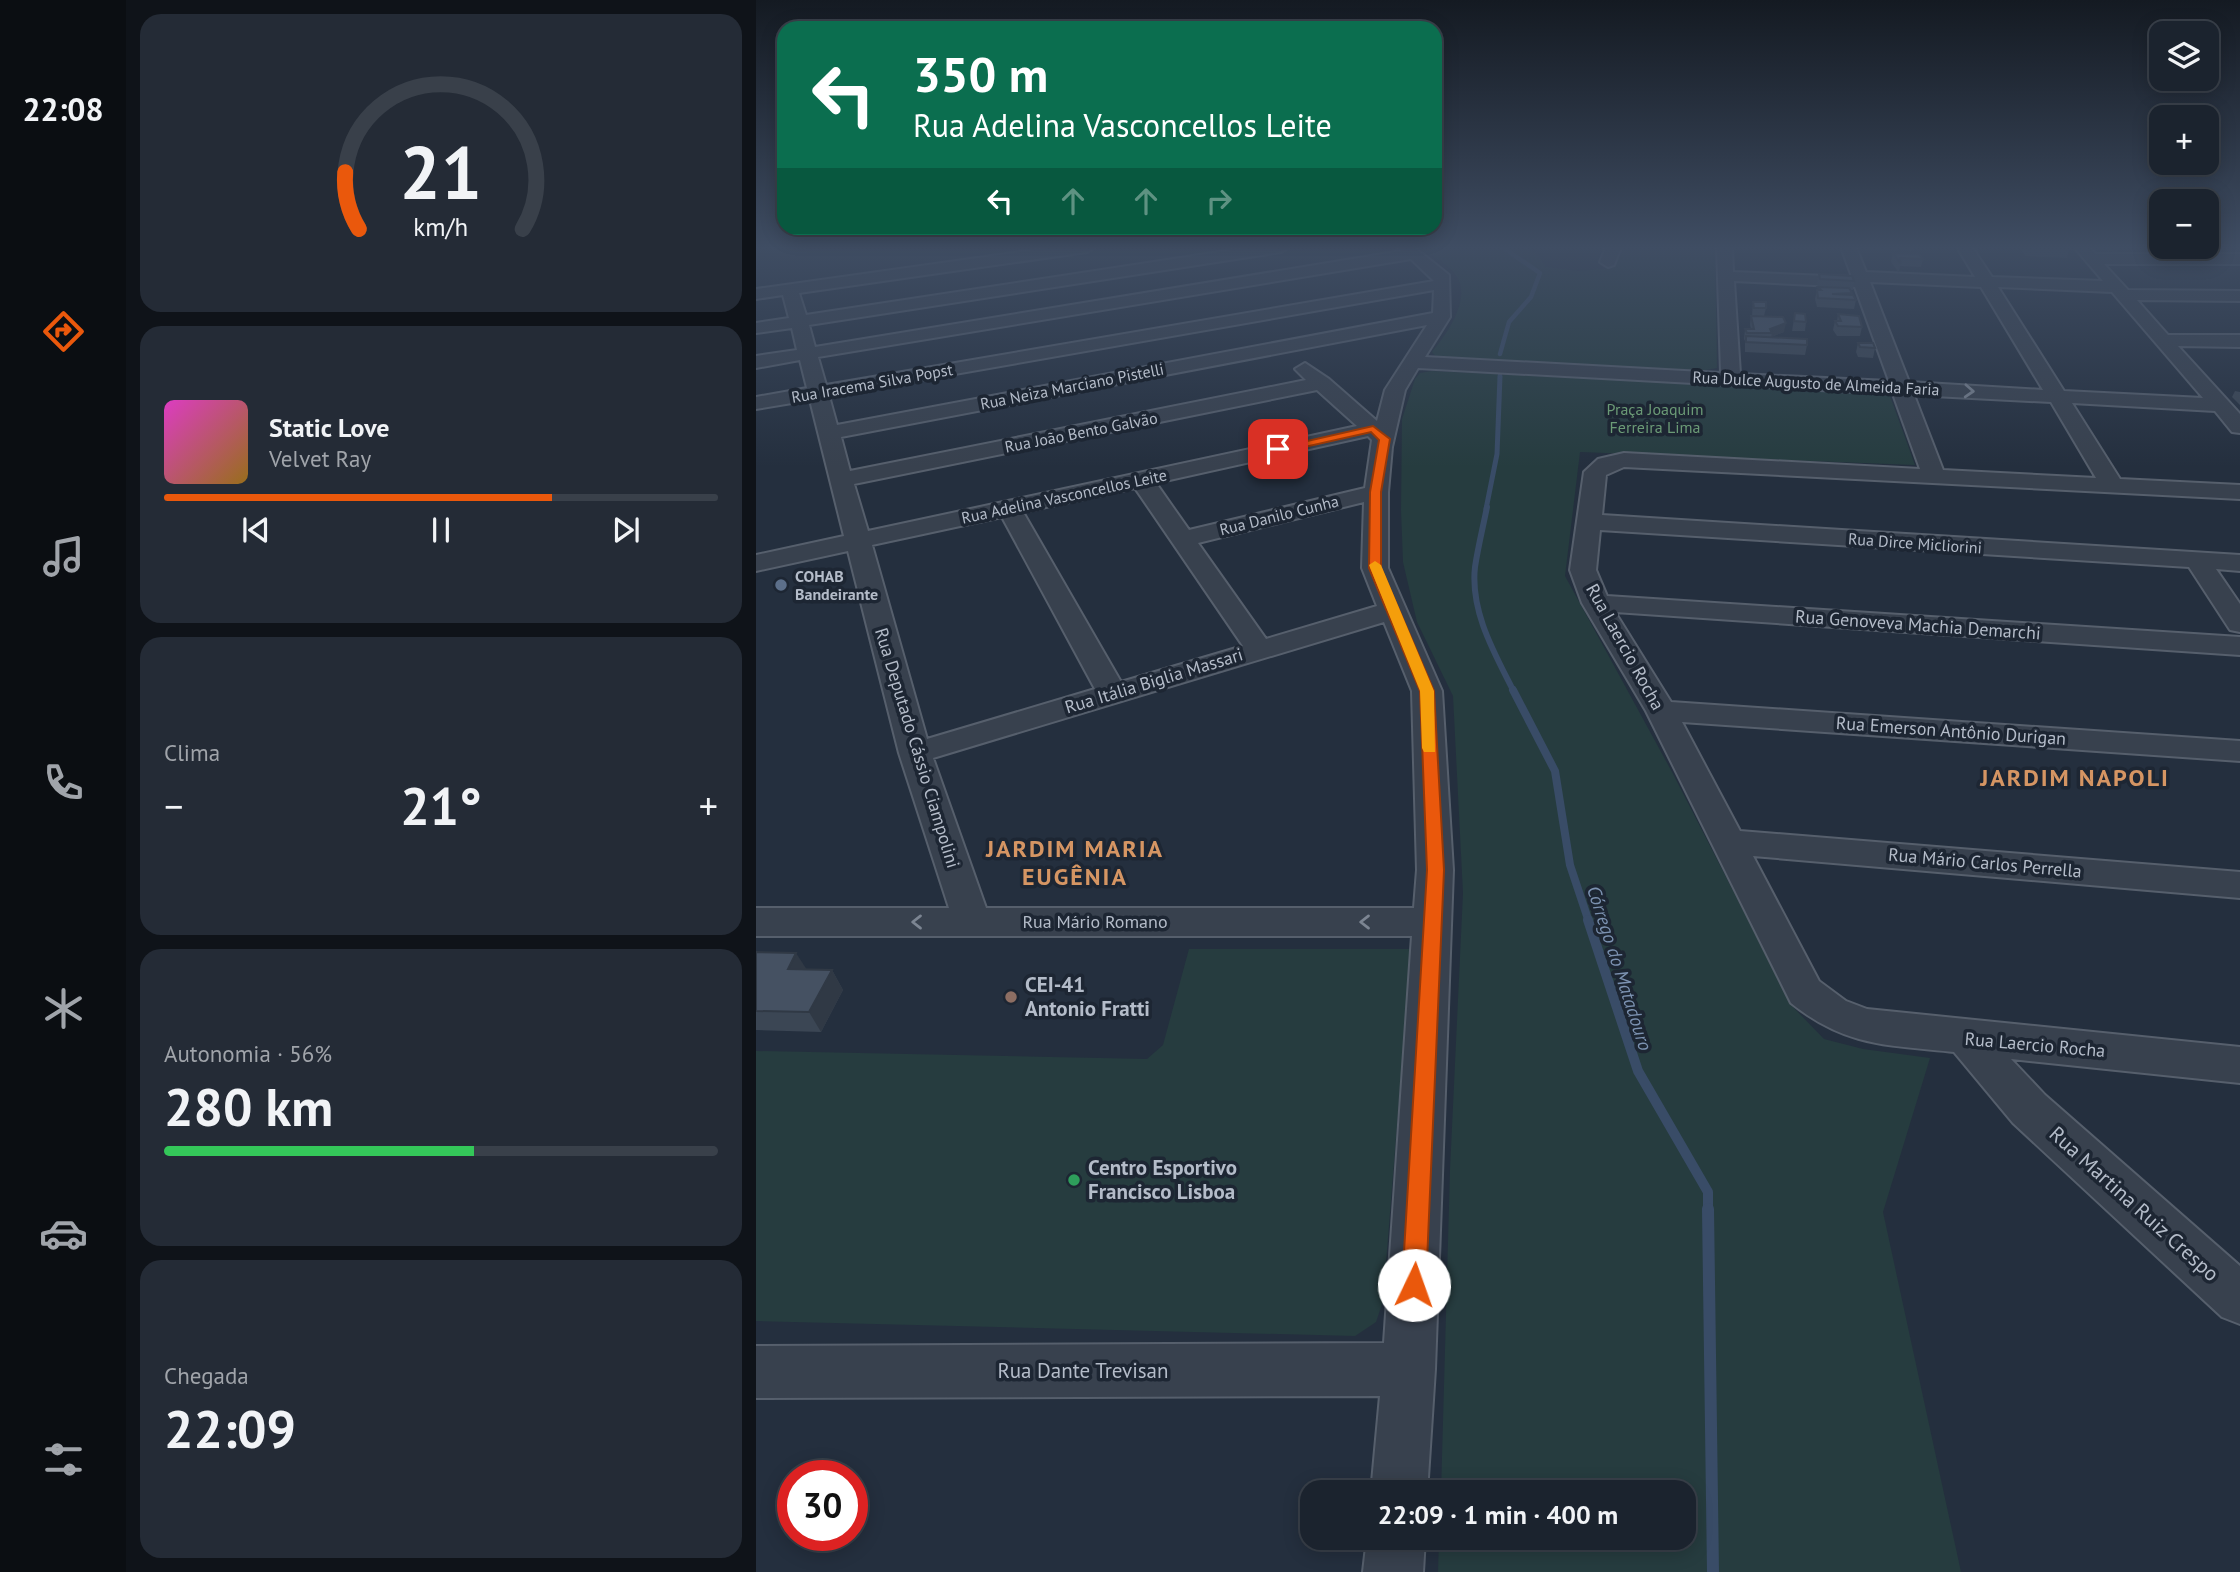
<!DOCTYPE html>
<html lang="pt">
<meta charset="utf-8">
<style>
:root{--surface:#1b232e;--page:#242b36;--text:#f1f3f6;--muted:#a0a4aa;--line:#39404a;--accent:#ea580c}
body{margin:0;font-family:"PT Sans",sans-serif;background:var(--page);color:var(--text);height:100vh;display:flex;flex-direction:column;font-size:26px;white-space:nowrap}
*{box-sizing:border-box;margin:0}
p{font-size:23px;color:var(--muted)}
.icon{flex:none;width:38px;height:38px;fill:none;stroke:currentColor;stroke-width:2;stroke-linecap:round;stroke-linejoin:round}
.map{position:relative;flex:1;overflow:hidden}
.panel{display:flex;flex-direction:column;gap:14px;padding:14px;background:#0f1319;width:630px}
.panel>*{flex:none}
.guide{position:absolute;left:21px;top:21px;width:665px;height:214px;border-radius:21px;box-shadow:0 4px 18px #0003,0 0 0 2px var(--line);background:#0b6e4f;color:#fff;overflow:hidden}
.buttons{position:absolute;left:1393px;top:21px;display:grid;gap:14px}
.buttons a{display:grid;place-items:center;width:70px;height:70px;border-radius:14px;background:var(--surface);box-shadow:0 4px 18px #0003,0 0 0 2px var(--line);font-size:35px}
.speed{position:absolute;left:21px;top:1460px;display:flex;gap:14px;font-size:35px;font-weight:700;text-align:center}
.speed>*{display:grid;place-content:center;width:91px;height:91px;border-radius:50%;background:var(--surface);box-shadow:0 4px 18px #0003,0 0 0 2px var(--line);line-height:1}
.speed .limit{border:10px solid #d22;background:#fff;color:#111}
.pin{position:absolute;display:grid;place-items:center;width:60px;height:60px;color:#fff;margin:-30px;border-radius:14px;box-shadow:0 4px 10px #0006}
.me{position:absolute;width:77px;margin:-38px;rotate:3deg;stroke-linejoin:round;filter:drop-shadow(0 0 5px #0008)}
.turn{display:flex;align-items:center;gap:24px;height:147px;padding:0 21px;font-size:32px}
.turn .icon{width:91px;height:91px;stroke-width:2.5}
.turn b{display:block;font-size:49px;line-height:60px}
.lanes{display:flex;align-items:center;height:66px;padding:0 21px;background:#0003;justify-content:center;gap:35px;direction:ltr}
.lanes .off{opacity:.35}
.big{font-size:52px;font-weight:700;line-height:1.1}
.panel .card{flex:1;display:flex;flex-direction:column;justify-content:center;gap:10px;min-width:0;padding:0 24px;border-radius:21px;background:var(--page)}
.panel .dial{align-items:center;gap:0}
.dial svg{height:182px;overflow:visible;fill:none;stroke:var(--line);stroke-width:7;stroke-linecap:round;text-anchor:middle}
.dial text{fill:var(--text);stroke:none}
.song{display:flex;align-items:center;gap:21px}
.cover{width:84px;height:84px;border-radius:10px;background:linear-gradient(135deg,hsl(310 70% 55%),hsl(40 70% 35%))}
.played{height:7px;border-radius:4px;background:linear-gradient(90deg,var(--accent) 70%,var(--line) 70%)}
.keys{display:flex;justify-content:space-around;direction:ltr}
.heat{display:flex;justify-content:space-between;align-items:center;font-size:38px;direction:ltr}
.charge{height:10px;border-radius:5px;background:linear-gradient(90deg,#34c759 56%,var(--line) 0)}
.trip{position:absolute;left:544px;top:1480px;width:396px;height:70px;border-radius:21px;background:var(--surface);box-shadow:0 4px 18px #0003,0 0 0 2px var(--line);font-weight:700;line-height:70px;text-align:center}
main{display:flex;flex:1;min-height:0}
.tabs{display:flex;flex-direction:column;width:126px;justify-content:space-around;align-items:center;background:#0b0e12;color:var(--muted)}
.tabs .icon{width:49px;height:49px}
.tabs .active{color:var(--accent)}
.tabs b{font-size:32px;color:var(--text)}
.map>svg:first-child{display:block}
.green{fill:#263c3f}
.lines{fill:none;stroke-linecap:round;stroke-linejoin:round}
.stream-far5{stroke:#394c67;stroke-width:4.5}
.stream-far4{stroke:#394c67;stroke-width:5}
.stream-far3{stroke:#394c67;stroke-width:6}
.stream-far2{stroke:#394c67;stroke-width:8}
.stream-far1{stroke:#394c67;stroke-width:10}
.stream{stroke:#394c67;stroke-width:12}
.minor-casing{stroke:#565f6c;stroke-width:4}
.minor{fill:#38414e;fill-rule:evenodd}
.wall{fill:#3b4654}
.shaded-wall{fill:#303945}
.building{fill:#455162;stroke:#303945;stroke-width:2}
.oneway{stroke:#7c8592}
.route{fill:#ea580c;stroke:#983908;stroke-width:2}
.slow{fill:#f59e0b}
.service-dot{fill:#5c6f8a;stroke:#1d2633;stroke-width:2.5}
.education-dot{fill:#8d6e63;stroke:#1d2633;stroke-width:2.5}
.leisure-dot{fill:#2e9e5b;stroke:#1d2633;stroke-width:2.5}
.labels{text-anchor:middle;stroke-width:7;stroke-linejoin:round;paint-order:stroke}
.far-street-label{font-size:16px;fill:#b4bcc9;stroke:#1d2633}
.far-park-label{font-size:16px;fill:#6b9a76;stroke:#1d2633}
.far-poi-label{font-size:16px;font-weight:bold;fill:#b4bcc9;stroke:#1d2633;text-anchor:start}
.street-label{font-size:18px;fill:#b4bcc9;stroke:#1d2633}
.water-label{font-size:19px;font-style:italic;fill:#7c92b1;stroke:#1d2633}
.near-poi-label{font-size:21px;font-weight:bold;fill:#b4bcc9;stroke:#1d2633;text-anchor:start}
.near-street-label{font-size:21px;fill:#b4bcc9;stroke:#1d2633}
.district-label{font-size:24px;font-weight:bold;letter-spacing:2px;fill:#d59563;stroke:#1d2633}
</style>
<main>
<nav class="tabs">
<b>22:08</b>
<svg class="icon active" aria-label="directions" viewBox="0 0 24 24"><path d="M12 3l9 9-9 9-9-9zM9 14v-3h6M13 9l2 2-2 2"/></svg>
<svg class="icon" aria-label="music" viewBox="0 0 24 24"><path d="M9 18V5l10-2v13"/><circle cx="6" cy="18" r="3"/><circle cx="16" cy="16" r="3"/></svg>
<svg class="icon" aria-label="phone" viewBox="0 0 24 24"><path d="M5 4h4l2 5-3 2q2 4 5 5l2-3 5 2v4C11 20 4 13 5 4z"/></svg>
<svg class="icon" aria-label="climate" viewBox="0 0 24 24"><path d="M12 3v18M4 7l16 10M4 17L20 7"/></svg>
<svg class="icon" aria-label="car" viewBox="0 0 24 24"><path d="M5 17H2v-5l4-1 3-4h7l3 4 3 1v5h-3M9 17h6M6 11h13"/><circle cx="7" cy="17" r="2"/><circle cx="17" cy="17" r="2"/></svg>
<svg class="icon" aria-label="filters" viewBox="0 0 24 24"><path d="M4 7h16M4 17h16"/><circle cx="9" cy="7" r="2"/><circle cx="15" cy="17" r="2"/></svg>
</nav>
<section class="panel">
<div class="card dial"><svg viewBox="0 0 100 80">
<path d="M14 69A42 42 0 1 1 86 69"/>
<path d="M14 69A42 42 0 0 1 8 44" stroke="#ea580c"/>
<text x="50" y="56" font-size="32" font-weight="700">21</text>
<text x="50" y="72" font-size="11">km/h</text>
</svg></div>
<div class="card">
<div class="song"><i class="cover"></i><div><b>Static Love</b><p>Velvet Ray</p></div></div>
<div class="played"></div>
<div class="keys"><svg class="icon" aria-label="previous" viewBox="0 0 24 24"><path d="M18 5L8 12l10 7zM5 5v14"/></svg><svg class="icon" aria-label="pause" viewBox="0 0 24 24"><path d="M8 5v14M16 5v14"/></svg><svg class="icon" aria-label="next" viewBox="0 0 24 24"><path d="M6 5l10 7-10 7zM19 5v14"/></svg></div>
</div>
<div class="card"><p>Clima</p>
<div class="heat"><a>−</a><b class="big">21°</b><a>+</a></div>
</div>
<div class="card"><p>Autonomia · 56%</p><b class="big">280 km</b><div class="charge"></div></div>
<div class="card"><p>Chegada</p><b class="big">22:09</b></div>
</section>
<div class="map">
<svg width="1484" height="1572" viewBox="0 0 1484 1572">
<rect width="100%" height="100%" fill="#242f3e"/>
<g class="green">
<path d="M661 247H766L779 252 790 267 822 271 857 268 865 247H959L961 368 940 372 680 357 676 352C691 334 715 300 701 277 693 263 674 255 661 247Z"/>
<path d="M676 371 1128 393 1134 396 1159 465 824 452 809 576 916 772 1037 1007 1068 1039 1107 1049 1174 1058 1127 1212 1205 1572H682L683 1538H928V1493H685L694 1170 707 893 697 696 661 622 647 562 645 510 646 419 659 379 664 373Z"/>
<path d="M433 949H655L627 1301 620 1322 599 1336 0 1321V1051L391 1059 407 1045Z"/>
</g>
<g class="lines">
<path class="stream-far5" d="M744 354 753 322 775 297 784 273 746 247"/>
<path class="stream-far4" d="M730 509 741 454 744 376"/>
<path class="stream-far3" d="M731 507C727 527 722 547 719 567 714 612 739 654 758 692"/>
<path class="stream-far2" d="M757 690 799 771 814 865 833 922"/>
<path class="stream-far1" d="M832 920 882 1071 952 1192V1210"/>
<path class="stream" d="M952 1209 957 1572"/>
<g class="minor-casing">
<g id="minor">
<path d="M300 247H339L331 252 43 293 50 315 496 247H533L525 252 53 325 59 347 645 251 642 247H658L693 275 694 317 669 357 965 373 961 247H976L977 272 1096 277 1085 247H1100L1110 272 1219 277 1201 247H1216L1236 277 1347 281 1318 247H1333L1340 254H1484V264H1348L1372 290 1484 291V301L1381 300 1412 335H1484V347L1422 346 1484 414V433L1476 432 1459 411 1316 403 1364 479 1484 485V499L868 467 850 475 846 515 1484 555V571L1460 569 1484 604V632L1474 630 1433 567 844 530 840 570 851 596 1484 637V655L859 612 915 702 1484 741V761L926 722 984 831 1484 872V898L997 856 1063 981 1090 1001 1111 1009 1484 1047V1083L1255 1059 1289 1095 1484 1266V1324L1466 1317 1257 1123 1198 1052C1132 1045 1090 1047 1035 1003L890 711 826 603 814 570 828 472 842 459 868 453 1164 469 1137 394 662 368 649 390 636 447 632 492V568L686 691 697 870 679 1369 671 1493H615L624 1396 0 1398V1346L628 1343 656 936H0V908H193L143 753 92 551 0 571V555L88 536 54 400 0 409V397L51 388 44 360 0 368V356L41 350 36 328 0 333V323L33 318 27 295 0 299V289ZM655 259 678 281 70 385 62 357ZM978 281 1099 287 1133 381 984 374ZM1114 282 1225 287 1287 390 1153 382ZM1242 287 1356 292 1447 398 1308 391ZM678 290 677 313 81 425 73 396ZM671 325 629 390 621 421 573 379 549 363 539 369 550 380 94 471 85 437ZM561 390 601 426 112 531 98 484ZM1158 395 1295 402 1340 478 1187 470ZM612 436 616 440 609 488 433 530 400 483ZM379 488 487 646 365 682 267 512ZM608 502 606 568 621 606 510 639 442 543ZM246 517 339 689 171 739 116 545ZM628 622 656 691 661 870 658 908H230L177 758Z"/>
<path d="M850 247H865L858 265 852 267 844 262Z"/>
<path d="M611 1538H669L667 1572H607Z"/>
</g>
</g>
<use href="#minor" class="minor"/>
</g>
<g class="wall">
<path d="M1106 247H1157L1156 251 1145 250 1143 247 1142 251 1107 249Z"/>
<path d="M1267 247H1311L1313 249 1311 258 1269 256 1266 251Z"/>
<path d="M1338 247H1362L1363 248 1361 252 1338 249Z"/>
<path d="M1137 253 1167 259 1165 267 1144 266 1143 273 1135 262Z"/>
<path d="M1063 274 1098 281 1097 290H1094L1095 295 1100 300 1098 309 1061 307 1059 299 1061 290 1062 288 1061 283Z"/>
<path d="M997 302 1010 308 1008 316 1028 332 1015 337 1051 345 1049 355 989 352V341L988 339 989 329H995L994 325 995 316H996Z"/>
<path d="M1039 313 1050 322 1049 331H1036Z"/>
<path d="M1082 314 1106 327 1104 336H1081L1077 330 1079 321H1081Z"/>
<path d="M1102 343 1119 348 1117 358 1102 357 1100 352Z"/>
<path d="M1479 391 1484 392V405L1476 397Z"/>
<path d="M0 952 51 970H76L87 990 65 1032 0 1030Z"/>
</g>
<g class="shaded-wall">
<path d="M1030 323 1028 332 1015 337 1016 333 1014 329Z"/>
<path d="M40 953 53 973 32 969Z"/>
<path d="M76 970 87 990 65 1032 53 1012Z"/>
</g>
<g class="building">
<path d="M1271 247H1311L1313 249 1272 248Z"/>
<path d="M1137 253 1163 254 1167 259 1144 258 1145 264Z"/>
<path d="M1063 274 1096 276 1098 281 1064 279Z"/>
<path d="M1062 287 1093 288 1096 293 1076 294 1097 295 1100 300 1062 298 1061 290H1065Z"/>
<path d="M997 302H1010V308H998Z"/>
<path d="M1039 313 1049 314 1050 322 1038 321Z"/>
<path d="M1082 314 1103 316 1106 327 1082 326 1079 321H1085Z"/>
<path d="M995 316 1027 317 1030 323 1014 329 1016 333H991L989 329H998Z"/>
<path d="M990 336 1051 339V345L990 342Z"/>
<path d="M1102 343H1117L1119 348 1104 347Z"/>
<path d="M0 952 40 953 32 969 76 970 53 1012 0 1011Z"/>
</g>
<defs><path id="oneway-chevron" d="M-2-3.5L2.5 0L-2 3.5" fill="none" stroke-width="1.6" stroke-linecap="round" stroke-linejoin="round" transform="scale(1.75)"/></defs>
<g class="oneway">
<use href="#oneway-chevron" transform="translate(1213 391) rotate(3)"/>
<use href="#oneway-chevron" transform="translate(161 922) rotate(180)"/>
<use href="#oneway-chevron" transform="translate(609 922) rotate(-180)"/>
</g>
<linearGradient id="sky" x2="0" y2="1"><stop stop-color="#141a22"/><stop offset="0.53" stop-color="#3f4d63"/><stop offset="1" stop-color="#3f4d63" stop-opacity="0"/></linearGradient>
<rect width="1484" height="467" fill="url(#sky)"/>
<path class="route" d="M617 426 634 439 625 492V568L678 691 688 870 670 1285 666 1294 658 1297 649 1294 646 1285 671 870 664 691 613 568 614 492 623 440 615 432 522 453 516 449Z"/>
<path class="slow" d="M619 561 625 565 678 691 679 752H668L666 748 664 691 613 565Z"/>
<circle class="service-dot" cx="25" cy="585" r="7"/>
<circle class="education-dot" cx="255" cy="997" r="7"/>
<circle class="leisure-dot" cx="318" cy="1180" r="7"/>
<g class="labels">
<g class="far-street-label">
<text transform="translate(116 383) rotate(-10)" y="6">Rua Iracema Silva Popst</text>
<text transform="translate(1060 383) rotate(3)" y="6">Rua Dulce Augusto de Almeida Faria</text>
<text transform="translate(316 386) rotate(-11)" y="6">Rua Neiza Marciano Pistelli</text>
<text transform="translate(325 432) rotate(-11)" y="6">Rua João Bento Galvão</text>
<text transform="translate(308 496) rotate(-12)" y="6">Rua Adelina Vasconcellos Leite</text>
<text transform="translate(523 515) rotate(-14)" y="6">Rua Danilo Cunha</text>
<text transform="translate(1159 543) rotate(4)" y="6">Rua Dirce Micliorini</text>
</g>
<g class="far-park-label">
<text x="899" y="415">Praça Joaquim<tspan x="899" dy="18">Ferreira Lima</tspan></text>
</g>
<g class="far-poi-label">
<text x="39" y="582">COHAB<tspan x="39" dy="18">Bandeirante</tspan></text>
</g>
<g class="street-label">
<text transform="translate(1162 625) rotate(4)" y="6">Rua Genoveva Machia Demarchi</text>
<text transform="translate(869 647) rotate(61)" y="6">Rua Laercio Rocha</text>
<text transform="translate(398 681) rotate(-17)" y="6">Rua Itália Biglia Massari</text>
<text transform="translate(1195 731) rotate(4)" y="6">Rua Emerson Antônio Durigan</text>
<text transform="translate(161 748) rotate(73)" y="6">Rua Deputado Cássio Ciampolini</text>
<text transform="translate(1229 863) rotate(5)" y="6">Rua Mário Carlos Perrella</text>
<text x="339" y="928">Rua Mário Romano</text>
<text transform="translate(1279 1045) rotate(5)" y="6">Rua Laercio Rocha</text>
</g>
<g class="water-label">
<text transform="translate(864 968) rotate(72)" y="7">Córrego do Matadouro</text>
</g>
<g class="near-poi-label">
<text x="269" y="992">CEI-41<tspan x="269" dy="24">Antonio Fratti</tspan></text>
<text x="332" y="1175">Centro Esportivo<tspan x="332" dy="24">Francisco Lisboa</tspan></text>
</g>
<g class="near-street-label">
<text transform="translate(1378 1204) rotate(42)" y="7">Rua Martina Ruiz Crespo</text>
<text x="327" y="1378">Rua Dante Trevisan</text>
</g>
<g class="district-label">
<text x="1319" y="786">JARDIM NAPOLI</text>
<text x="319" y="857">JARDIM MARIA<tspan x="319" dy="28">EUGÊNIA</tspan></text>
</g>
</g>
</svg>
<div class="buttons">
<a><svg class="icon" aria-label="layers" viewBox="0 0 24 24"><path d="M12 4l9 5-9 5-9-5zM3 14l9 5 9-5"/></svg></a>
<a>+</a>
<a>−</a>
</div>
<div class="speed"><div class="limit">30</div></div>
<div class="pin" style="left:522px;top:449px;background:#d93025"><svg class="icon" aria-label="arrive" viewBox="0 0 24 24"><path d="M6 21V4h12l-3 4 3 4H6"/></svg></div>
<svg class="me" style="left:658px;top:1285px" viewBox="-20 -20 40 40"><circle r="19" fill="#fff"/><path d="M0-13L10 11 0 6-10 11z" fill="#ea580c"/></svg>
<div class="trip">22:09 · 1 min · 400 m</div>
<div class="guide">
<div class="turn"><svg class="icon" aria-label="left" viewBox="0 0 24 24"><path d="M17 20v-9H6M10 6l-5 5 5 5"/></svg><div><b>350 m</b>Rua Adelina Vasconcellos Leite</div></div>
<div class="lanes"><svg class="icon" aria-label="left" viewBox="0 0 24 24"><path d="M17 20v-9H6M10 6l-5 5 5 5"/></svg><svg class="icon off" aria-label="ahead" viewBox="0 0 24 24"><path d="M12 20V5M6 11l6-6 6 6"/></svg><svg class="icon off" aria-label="ahead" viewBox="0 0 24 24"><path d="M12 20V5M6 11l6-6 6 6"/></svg><svg class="icon off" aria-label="right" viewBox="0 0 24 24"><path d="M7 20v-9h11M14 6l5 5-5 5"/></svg></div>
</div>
</div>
</main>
